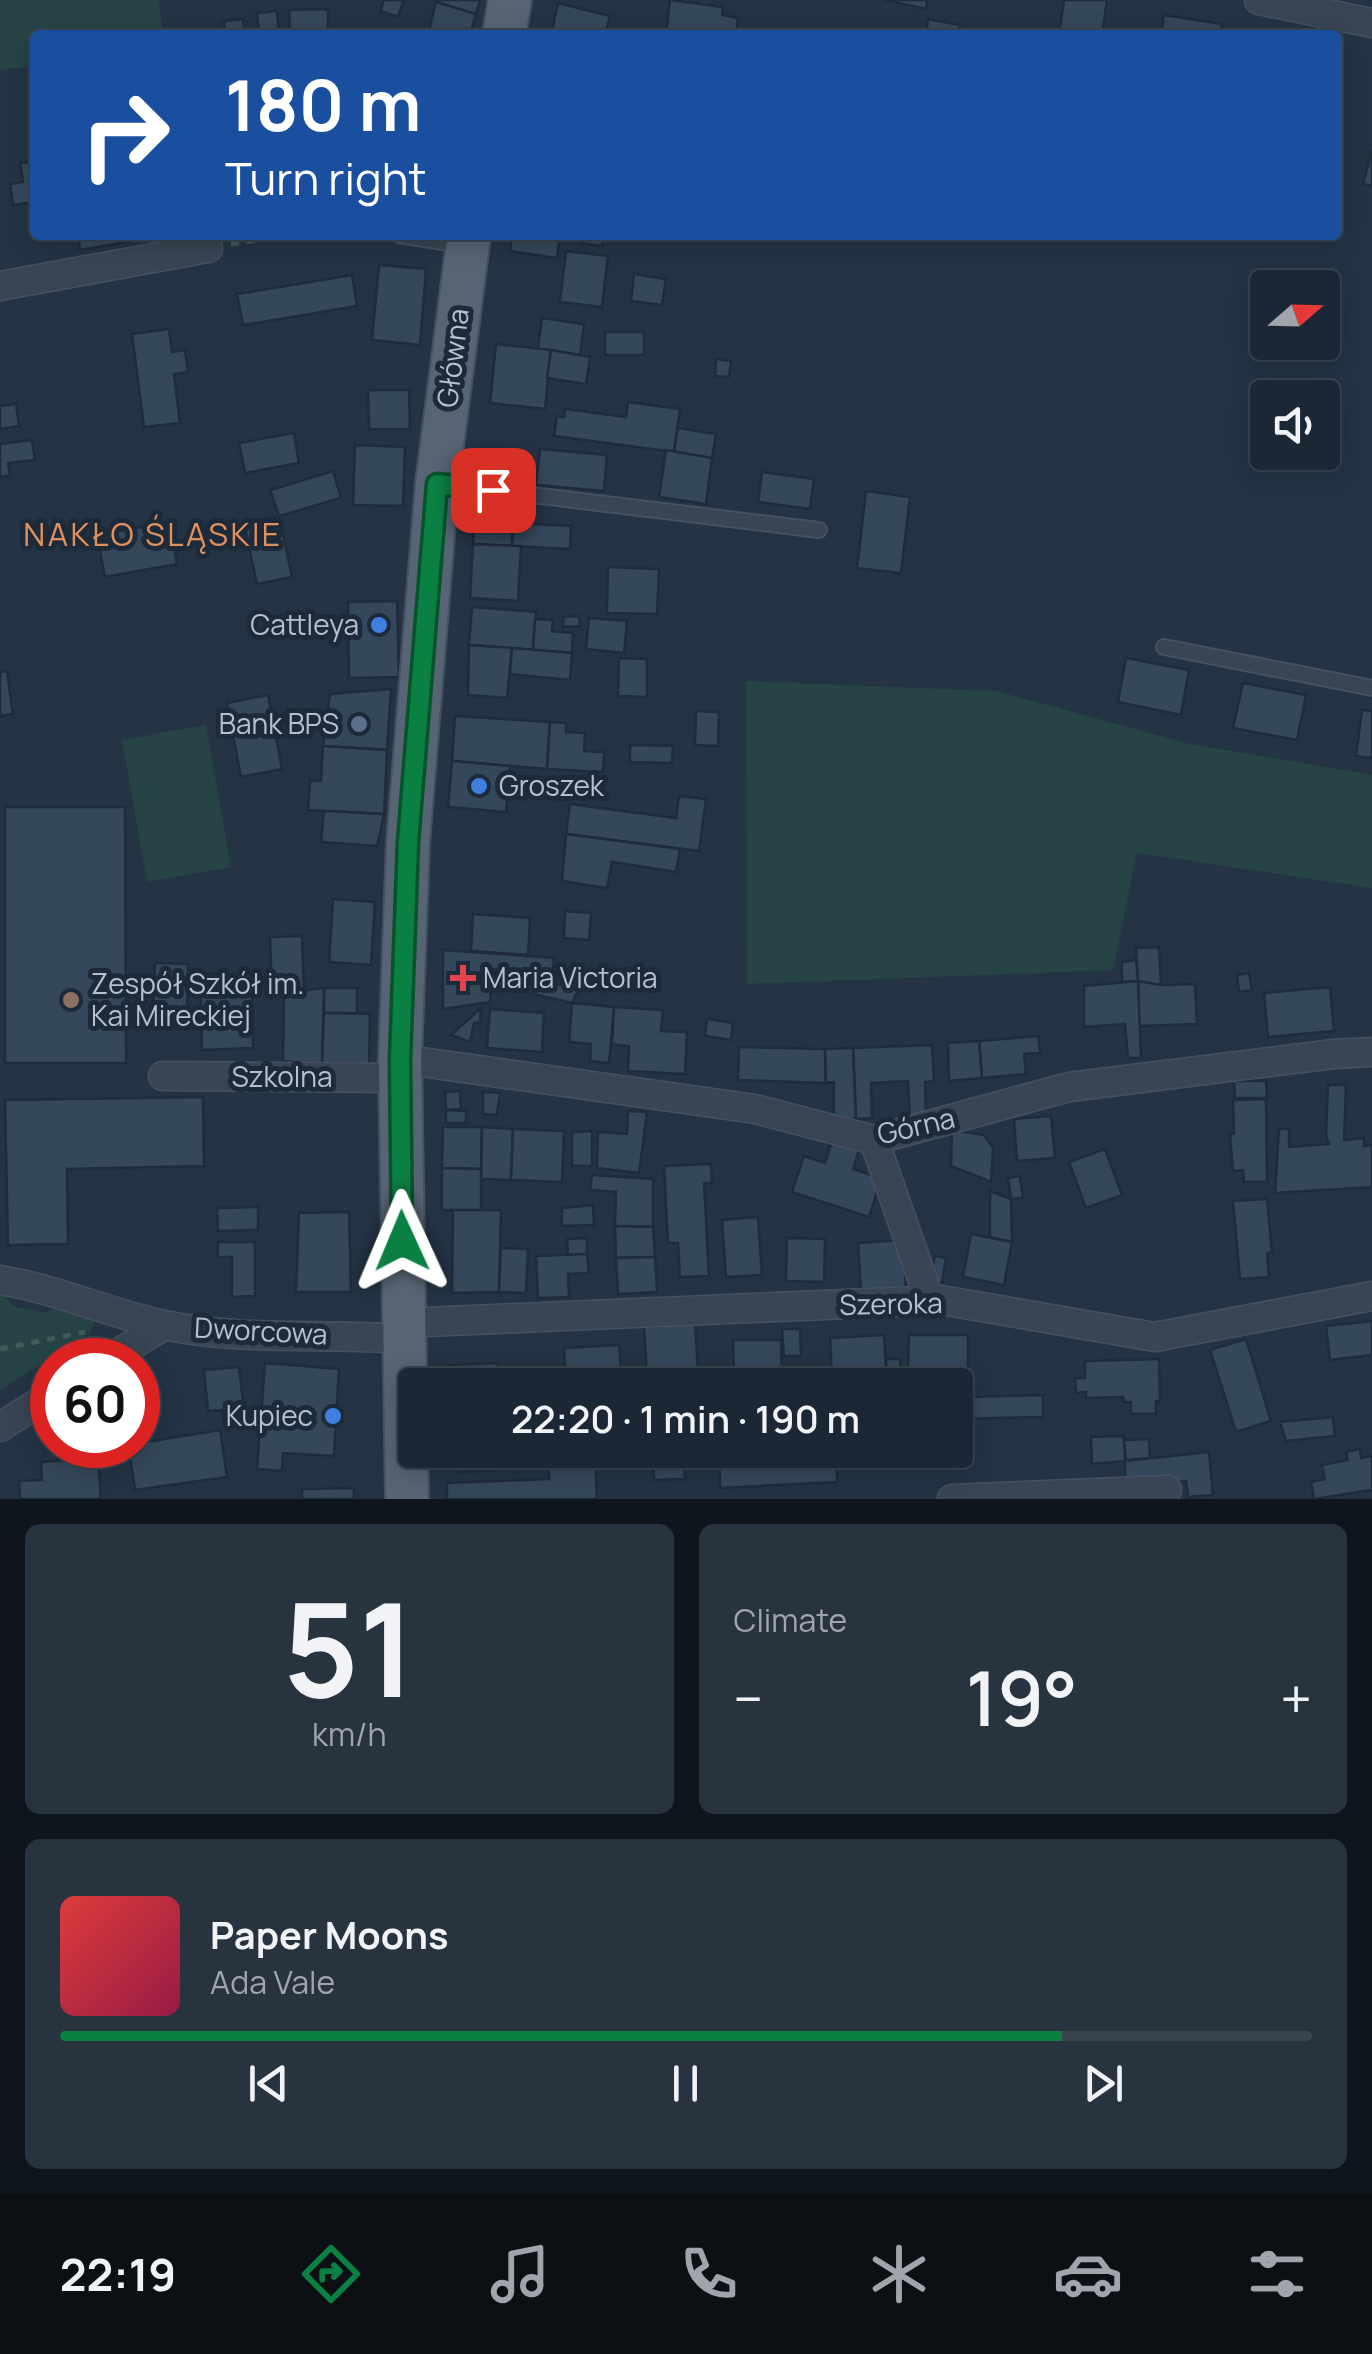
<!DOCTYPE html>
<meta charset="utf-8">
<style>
:root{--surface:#1b2734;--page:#283340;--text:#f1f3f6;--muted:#a0a5ac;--line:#39444f;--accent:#0b8043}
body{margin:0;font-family:Manrope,sans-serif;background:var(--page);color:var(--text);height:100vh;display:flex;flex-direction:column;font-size:38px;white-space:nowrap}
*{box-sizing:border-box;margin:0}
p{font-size:32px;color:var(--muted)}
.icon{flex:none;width:55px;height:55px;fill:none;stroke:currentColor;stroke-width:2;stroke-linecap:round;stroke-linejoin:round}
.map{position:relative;height:1499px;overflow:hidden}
.sheet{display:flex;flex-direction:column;gap:25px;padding:25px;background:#0f151d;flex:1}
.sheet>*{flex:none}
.hud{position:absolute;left:30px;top:30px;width:1312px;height:210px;border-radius:10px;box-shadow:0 5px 25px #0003,0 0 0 2px var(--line);background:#1a4fa0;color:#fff;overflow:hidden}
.needle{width:65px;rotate:70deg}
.controls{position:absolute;left:1250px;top:270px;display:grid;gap:20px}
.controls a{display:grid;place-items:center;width:90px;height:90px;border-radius:10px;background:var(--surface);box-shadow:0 5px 25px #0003,0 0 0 2px var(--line);font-size:50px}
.speed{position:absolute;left:30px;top:1338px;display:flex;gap:20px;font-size:50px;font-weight:700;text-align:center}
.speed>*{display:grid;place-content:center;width:130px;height:130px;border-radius:50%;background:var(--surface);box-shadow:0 5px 25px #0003,0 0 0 2px var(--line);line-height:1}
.speed .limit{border:15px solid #d22;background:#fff;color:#111}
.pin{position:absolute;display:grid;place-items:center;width:85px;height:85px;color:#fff;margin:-42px;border-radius:20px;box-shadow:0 5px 15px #0006}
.me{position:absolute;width:110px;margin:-55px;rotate:359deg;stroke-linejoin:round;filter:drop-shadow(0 0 8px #0008)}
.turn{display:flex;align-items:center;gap:35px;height:210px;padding:0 30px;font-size:45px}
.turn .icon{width:130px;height:130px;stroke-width:2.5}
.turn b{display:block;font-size:70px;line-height:85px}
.big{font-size:75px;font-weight:600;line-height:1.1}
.sheet .widget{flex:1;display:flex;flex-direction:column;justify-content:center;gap:15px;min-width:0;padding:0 35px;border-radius:15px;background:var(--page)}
.sheet .dial{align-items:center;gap:0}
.dial b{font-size:130px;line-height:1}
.song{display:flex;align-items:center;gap:30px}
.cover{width:120px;height:120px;border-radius:15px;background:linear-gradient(135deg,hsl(0 70% 55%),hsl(340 70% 35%))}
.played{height:10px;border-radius:5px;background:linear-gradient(90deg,var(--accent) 80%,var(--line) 80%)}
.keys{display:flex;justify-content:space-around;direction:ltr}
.heat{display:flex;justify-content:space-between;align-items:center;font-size:55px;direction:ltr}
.sheet .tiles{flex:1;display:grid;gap:25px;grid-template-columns:1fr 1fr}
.widget:last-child{grid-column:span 2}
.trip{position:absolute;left:398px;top:1368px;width:575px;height:100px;border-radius:10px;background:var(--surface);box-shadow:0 5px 25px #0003,0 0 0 2px var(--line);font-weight:600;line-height:100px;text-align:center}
.tab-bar{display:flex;height:160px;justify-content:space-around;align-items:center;background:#0b1015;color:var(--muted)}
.tab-bar .icon{width:70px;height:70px}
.tab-bar .active{color:var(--accent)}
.tab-bar b{font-size:45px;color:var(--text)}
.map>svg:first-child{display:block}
.green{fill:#264446}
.building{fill:#35485b;stroke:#1f2c3c;stroke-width:2.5}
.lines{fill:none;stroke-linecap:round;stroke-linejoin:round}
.service-casing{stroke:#455161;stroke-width:18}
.minor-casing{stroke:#455161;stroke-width:31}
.primary-casing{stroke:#455161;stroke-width:46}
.path{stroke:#3f5c5d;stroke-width:5;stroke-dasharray:8 8;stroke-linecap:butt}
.service{stroke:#394554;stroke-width:14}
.minor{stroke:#394554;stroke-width:28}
.primary{stroke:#576474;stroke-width:42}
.route-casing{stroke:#07532c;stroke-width:25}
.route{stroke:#0b8043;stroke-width:18}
.shop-dot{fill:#3f7fe0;stroke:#1d2a3a;stroke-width:4}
.service-dot{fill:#5c6f8a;stroke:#1d2a3a;stroke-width:4}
.health-dot{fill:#e0444e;stroke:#1d2a3a;stroke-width:4}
.education-dot{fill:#8d6e63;stroke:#1d2a3a;stroke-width:4}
.labels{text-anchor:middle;stroke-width:10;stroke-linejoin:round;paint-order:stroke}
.street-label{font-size:28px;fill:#b6c0ce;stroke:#1d2a3a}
.poi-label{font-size:28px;fill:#b6c0ce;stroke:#1d2a3a;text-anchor:end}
.quarter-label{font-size:32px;letter-spacing:2.5px;fill:#e1915e;stroke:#1d2a3a}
</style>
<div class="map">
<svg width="1372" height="1499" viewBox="0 0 1372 1499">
<rect width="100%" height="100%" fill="#243445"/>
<g class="green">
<path d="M0 0H159L163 35H35V66L0 70Z"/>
<path d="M746 681 996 691 1186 743 1372 775V888L1137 853 1113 970 747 984Z"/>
<path d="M206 725 231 867 147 882 122 740Z"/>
<path d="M0 1294H4L13 1306 46 1313 58 1306 95 1319 90 1333 0 1390Z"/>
</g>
<g class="building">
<path d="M384 0H404L398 17 380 11Z"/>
<path d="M437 0H480L476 14 436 2Z"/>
<path d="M670 0 723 7 722 15 738 18 736 35H666Z"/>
<path d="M885 0H927L926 9Z"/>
<path d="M1064 0H1107L1102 35H1059Z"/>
<path d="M436 2 476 14 470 35H428Z"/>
<path d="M558 3 610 16 605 35H551Z"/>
<path d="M328 9V35H290L289 10Z"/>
<path d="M277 11 279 34 259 35 257 13Z"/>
<path d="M1164 15 1222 24 1220 35H1161Z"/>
<path d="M243 19 244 32 225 33 224 21Z"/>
<path d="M928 19 960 25 958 35H926Z"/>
<path d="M1372 150V186L1363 184Z"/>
<path d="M35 161V217L31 218 29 203 13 205 10 184 23 182 20 163Z"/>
<path d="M78 235H144V239L80 250Z"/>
<path d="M512 235H560L557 258 510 251Z"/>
<path d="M582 235H603L602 246 580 243Z"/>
<path d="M566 251 608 256 602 307 560 302Z"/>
<path d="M379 265 426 269 420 345 372 340Z"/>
<path d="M634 274 666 279 662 305 631 301Z"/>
<path d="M352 275 357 306 243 325 237 294Z"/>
<path d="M542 318 584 324 580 355 538 349Z"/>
<path d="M169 329 172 352 185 350 188 372 174 374 180 423 144 427 132 334Z"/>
<rect x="605" y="332" width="39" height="23"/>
<path d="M496 344 551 350 545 409 490 403Z"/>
<path d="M551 350 590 357 586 384 547 378Z"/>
<path d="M716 359 731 361 729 377 715 376Z"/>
<path d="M368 390H409L410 429H369Z"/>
<path d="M628 402 680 409 674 452 554 436 557 416 564 417 565 409 626 417Z"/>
<path d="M16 404 19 426 0 429V406Z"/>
<path d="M678 428 716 434 712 458 674 452Z"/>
<path d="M294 433 299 463 245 473 239 443Z"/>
<path d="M32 440 35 460 8 463 10 476 0 477V444Z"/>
<path d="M355 445 405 447 403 506 353 505Z"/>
<path d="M540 449 607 455 604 491 536 485Z"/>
<path d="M666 450 712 458 706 504 659 497Z"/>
<path d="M333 471 341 498 279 516 270 490Z"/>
<path d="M762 472 814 479 810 509 758 502Z"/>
<path d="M866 491 910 497 901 573 857 568Z"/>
<path d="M475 493 516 495 512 546 473 544Z"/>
<path d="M514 510 534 511 533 524 571 526 570 549 512 546Z"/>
<path d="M279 516 292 577 257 584 244 523Z"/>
<path d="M169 522 177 564 105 577 97 535Z"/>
<path d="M473 544 521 546 518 601 470 598Z"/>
<path d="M608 567 659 569 657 614 607 613Z"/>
<path d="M397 601 399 677 349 678 348 602Z"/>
<path d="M472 607 536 612 533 650 469 645Z"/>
<path d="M579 616 580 626 563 627V617Z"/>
<path d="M589 618 627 621 624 653 586 649Z"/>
<path d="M535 619 553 620 552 631 573 633 572 653 533 650Z"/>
<path d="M469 645 512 648 507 698 468 695Z"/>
<path d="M512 648 572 653 570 680 510 674Z"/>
<path d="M619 658 647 659V697L618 696Z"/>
<path d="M1126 658 1189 670 1181 715 1118 702Z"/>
<path d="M7 671 13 714 0 716V672Z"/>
<path d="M1243 683 1306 695 1297 740 1233 728Z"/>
<path d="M391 689 387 750 323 746 330 694Z"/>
<path d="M268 695 282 769 241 777 227 703Z"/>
<path d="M1362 710 1372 711V758L1356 756Z"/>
<path d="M696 711 719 712 718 746 695 745Z"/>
<path d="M455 716 550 722 547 769 452 761Z"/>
<path d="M550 722 566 723V732L585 733 584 751 604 752 603 772 547 769Z"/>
<path d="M630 745 673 746 672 763 630 762Z"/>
<path d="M323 746 387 750 384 814 308 810 310 781H321Z"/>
<path d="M452 761 510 766 506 812 448 807Z"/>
<path d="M679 796 706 799 699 851 566 834 570 804 676 818Z"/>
<path d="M5 807H125L126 1063H5Z"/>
<path d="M324 811 384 814 377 846 321 842Z"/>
<path d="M566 834 680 849 676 872 612 862 607 888 562 881Z"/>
<path d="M333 899 375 902 371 965 329 962Z"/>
<path d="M565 911 591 913 589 940 564 938Z"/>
<path d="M473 914 530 918 528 955 471 951Z"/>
<path d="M302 936 304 992 272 993 270 937Z"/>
<path d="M1159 947 1161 985 1138 981 1136 948Z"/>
<path d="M443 950 554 958 552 983 579 989 572 1003 524 992 525 975 492 969 490 1002 443 1009Z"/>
<path d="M1136 960 1138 981 1122 982V962Z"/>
<path d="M155 963 188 964 187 1012 153 1011Z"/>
<path d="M224 973 225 997 252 996 253 1048 202 1050 200 974Z"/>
<path d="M1249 973 1252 990 1239 992 1237 975Z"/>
<path d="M1138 981 1161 985 1195 984 1197 1024 1139 1026Z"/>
<path d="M1138 981 1141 1058H1128L1125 1024 1084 1027V986Z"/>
<path d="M1330 987 1334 1031 1268 1037 1264 993Z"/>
<rect x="324" y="988" width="33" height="25"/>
<path d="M324 988 322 1065 283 1061 284 993Z"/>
<path d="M572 1003 614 1007 609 1063 590 1061 591 1044 569 1042Z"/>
<path d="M614 1007 663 1010 661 1031 687 1032 685 1074 628 1071 629 1046 612 1044Z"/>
<path d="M481 1008 480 1022 474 1023 470 1042 451 1035Z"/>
<path d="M490 1009 544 1013 542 1052 487 1048Z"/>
<path d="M324 1013 370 1014 369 1066 322 1065Z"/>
<path d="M707 1019 733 1023 731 1040 705 1036Z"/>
<path d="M1038 1036 1040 1053 1024 1054 1026 1074 982 1078 979 1041Z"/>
<path d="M979 1041 982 1078 949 1081 948 1043Z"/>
<path d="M932 1045 934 1081 925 1082 926 1119H910L908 1081 871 1083 872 1118 856 1119 853 1048Z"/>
<path d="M739 1047 825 1049 826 1083 738 1080Z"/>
<path d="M853 1048 856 1119 834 1118V1082L826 1083 825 1049Z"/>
<path d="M1234 1081H1266L1267 1098H1235Z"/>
<path d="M1328 1085H1346L1344 1140 1364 1138V1146L1372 1145V1187L1275 1193 1279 1129H1289V1147L1329 1144 1326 1136Z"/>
<path d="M460 1091 461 1109 446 1110 445 1092Z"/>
<path d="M483 1092 500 1093 497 1115 483 1114Z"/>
<path d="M203 1097 204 1166 67 1169 68 1244 8 1245 5 1100Z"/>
<path d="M1266 1099 1267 1182H1244L1243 1170 1233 1171 1230 1134 1234 1133 1233 1100Z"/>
<path d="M446 1110 466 1111V1123H446Z"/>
<path d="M628 1111 647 1112 639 1173 597 1168 598 1132 627 1134Z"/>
<path d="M1051 1116 1055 1158 1017 1161 1014 1119Z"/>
<path d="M443 1127H482L481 1169 442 1168Z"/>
<path d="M482 1127 513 1129 511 1180 481 1179Z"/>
<path d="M513 1129 564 1131 562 1182 511 1180Z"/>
<path d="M952 1130 984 1135 993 1148 991 1182 951 1166Z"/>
<path d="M592 1131V1166H572V1132Z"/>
<path d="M833 1138 860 1147 853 1169 881 1178 869 1217 792 1192 804 1156 825 1163Z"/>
<path d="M1105 1149 1122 1195 1086 1208 1069 1162Z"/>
<path d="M711 1164 712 1183H704L709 1276 680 1277 678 1243H668L664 1166Z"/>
<path d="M442 1168 481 1169V1210H442Z"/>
<path d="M592 1175 653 1179V1227L615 1226 616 1192 590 1190Z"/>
<path d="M1020 1176 1023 1198 1011 1199 1008 1178Z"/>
<path d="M990 1191 1011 1199 1012 1242 990 1237Z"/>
<path d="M1267 1199 1272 1252 1267 1253 1269 1277 1240 1279 1233 1201Z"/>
<path d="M593 1205 594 1225 562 1226V1208Z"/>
<path d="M258 1207V1230L218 1231 217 1208Z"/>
<path d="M453 1210H501L499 1292 452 1293Z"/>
<path d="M349 1212 351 1292H296L299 1213Z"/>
<path d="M758 1217 762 1275 726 1277 722 1220Z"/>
<path d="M615 1226 653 1227 655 1257 616 1258Z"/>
<path d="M971 1234 1012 1242 1004 1285 963 1277Z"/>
<path d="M587 1238V1254L568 1255 567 1239Z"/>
<path d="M787 1238 825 1239 824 1282 786 1281Z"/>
<path d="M903 1240 906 1289 861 1292 858 1243Z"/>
<path d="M218 1242H255V1296L232 1297V1257H218Z"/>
<path d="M501 1248 528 1249 526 1293 499 1292Z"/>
<path d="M587 1254 589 1273 568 1274 569 1297 538 1298 536 1256Z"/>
<path d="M935 1256 946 1258 942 1283 930 1280Z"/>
<path d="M655 1257 657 1292 618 1294 616 1258Z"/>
<path d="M1372 1321V1355L1330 1360 1326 1326Z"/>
<path d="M695 1324 698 1371 647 1375 644 1327Z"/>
<path d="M782 1329H800L801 1356H784Z"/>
<path d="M884 1335 887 1385H877V1375L832 1377 830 1338Z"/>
<path d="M909 1335H968V1377H943V1368H908Z"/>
<path d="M1246 1339 1271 1421 1236 1432 1210 1350Z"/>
<path d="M733 1340H781L782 1377 734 1378Z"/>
<path d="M619 1345 622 1385H566L564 1348Z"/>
<path d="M886 1359H900L902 1385H888Z"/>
<path d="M1159 1359 1160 1401H1156V1414H1131V1402H1124L1123 1397 1086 1398V1392L1076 1393 1075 1378H1085V1361Z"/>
<path d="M265 1363 339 1369 334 1456 283 1453 282 1471 257 1469Z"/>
<path d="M498 1363 499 1385H452L451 1365Z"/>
<path d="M239 1367 245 1419 224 1421 223 1410 208 1411 204 1370Z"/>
<path d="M1043 1395V1417L955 1419V1404H965V1397Z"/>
<path d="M1333 1417 1335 1436 1286 1441 1280 1422Z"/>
<path d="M220 1430 227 1477 135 1490 128 1445Z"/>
<path d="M1124 1436 1125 1461 1092 1464 1091 1437Z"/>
<path d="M1149 1439 1150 1458 1126 1460 1124 1440Z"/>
<path d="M1360 1449 1361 1458 1372 1456V1490L1314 1499 1311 1482 1325 1479 1322 1465 1348 1460 1346 1452Z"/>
<path d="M454 1450H495L496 1470 456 1472Z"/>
<path d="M512 1450H595L597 1499H447V1483L549 1479 548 1453 512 1455Z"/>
<path d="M653 1450H670V1462H684L685 1479 654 1480Z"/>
<path d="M741 1450 742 1455 763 1454 765 1450 763 1468 799 1466 798 1450H836L837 1482 720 1488 719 1451Z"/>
<path d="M1209 1452 1213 1495 1188 1497 1186 1481 1144 1485 1125 1480V1461Z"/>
<path d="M98 1458 101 1499H20L19 1481 42 1480 41 1462Z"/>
<path d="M354 1488V1499H302V1489Z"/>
</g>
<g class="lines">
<g class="service-casing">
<g id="service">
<path d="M399 235 462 245"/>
<path d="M442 484 819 530"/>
<path d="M1164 647 1372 688"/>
</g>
</g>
<g class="minor-casing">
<g id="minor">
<path d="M1259 0 1372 23"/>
<path d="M0 286 208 248"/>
<path d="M400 1059 755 1109 874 1140 1069 1087 1334 1054 1372 1052"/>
<path d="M163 1076 400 1078"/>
<path d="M874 1140 930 1301"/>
<path d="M0 1280C57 1289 108 1313 164 1325 234 1340 315 1334 388 1338L404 1326 425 1322 941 1300 1155 1337 1372 1296"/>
<path d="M107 1360 165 1325"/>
<path d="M0 1427 52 1394"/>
<path d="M952 1499 1167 1490"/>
</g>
</g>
<g class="primary-casing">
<g id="primary">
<path d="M504 35 510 0"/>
<path d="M407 1499 400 1059 408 843 437 484 469 235"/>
</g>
</g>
<g class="path">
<path d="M231 244 292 235"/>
<path d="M0 1349 85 1332"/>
</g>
<use href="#service" class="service"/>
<use href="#minor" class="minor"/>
<use href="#primary" class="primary"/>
</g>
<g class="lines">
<g class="route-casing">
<path id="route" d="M402 1241 400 1059 408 842 437 484 493 490"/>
</g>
<use href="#route" class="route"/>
</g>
<g class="shop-dot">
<circle cx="379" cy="625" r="10"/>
<circle cx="479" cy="786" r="10"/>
<circle cx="333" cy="1416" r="10"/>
</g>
<circle class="service-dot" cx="359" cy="724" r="10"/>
<path class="health-dot" d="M458 963h10v10h10v10h-10v10h-10v-10h-10v-10h10z"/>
<circle class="education-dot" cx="71" cy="1000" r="10"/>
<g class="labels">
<g class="street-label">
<text transform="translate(453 358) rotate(-83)" y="10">Główna</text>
<text x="282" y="1087">Szkolna</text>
<text transform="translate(916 1126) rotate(-13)" y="10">Górna</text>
<text transform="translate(891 1304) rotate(-1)" y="10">Szeroka</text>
<text transform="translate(261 1331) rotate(3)" y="10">Dworcowa</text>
</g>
<g class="poi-label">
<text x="359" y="635">Cattleya</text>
<text x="339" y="734">Bank BPS</text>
<text x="499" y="796" text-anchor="start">Groszek</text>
<text x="483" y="988" text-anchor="start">Maria Victoria</text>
<text x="91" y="994" text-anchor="start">Zespół Szkół im.<tspan x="91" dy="32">Kai Mireckiej</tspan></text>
<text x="313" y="1426">Kupiec</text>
</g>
<g class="quarter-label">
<text x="153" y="546">NAKŁO ŚLĄSKIE</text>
</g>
</g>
</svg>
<div class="controls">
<a><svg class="needle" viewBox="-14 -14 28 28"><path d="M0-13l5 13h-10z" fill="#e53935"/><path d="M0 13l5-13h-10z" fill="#a0a5ac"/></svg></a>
<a><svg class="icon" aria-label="sound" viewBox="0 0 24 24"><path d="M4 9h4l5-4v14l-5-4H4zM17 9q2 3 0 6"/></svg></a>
</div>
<div class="speed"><div class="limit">60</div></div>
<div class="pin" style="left:493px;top:490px;background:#d93025"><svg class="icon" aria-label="arrive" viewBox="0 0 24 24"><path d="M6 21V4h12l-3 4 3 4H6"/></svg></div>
<svg class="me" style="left:402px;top:1241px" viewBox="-20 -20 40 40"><path d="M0-17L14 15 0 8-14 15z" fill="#0b8043" stroke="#fff" stroke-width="4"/></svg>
<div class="trip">22:20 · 1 min · 190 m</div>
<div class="hud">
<div class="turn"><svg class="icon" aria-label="right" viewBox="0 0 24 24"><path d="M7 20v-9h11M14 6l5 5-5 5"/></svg><div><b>180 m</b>Turn right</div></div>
</div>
</div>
<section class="sheet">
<div class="tiles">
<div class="widget dial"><b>51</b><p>km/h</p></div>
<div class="widget"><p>Climate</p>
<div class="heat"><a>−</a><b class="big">19°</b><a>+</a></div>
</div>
<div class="widget">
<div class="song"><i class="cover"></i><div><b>Paper Moons</b><p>Ada Vale</p></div></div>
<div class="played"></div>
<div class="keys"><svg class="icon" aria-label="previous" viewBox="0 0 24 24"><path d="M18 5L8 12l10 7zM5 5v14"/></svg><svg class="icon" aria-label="pause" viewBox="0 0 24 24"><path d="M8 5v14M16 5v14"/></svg><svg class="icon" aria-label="next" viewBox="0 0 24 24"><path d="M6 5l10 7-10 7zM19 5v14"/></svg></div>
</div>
</div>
</section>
<nav class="tab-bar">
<b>22:19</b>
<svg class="icon active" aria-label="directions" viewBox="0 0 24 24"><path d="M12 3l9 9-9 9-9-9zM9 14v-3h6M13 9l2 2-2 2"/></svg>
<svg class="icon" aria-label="music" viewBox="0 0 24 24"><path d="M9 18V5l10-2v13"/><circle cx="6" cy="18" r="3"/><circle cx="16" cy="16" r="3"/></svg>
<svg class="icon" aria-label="phone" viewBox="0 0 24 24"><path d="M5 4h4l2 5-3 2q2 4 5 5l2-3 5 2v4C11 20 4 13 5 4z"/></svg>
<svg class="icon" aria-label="climate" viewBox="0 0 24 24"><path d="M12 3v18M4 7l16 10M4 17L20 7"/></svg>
<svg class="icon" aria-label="car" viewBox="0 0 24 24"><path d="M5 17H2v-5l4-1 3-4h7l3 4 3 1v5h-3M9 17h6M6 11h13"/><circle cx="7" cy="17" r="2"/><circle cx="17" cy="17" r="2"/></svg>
<svg class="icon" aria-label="filters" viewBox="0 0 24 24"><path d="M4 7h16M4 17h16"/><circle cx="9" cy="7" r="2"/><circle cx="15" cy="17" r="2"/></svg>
</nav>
